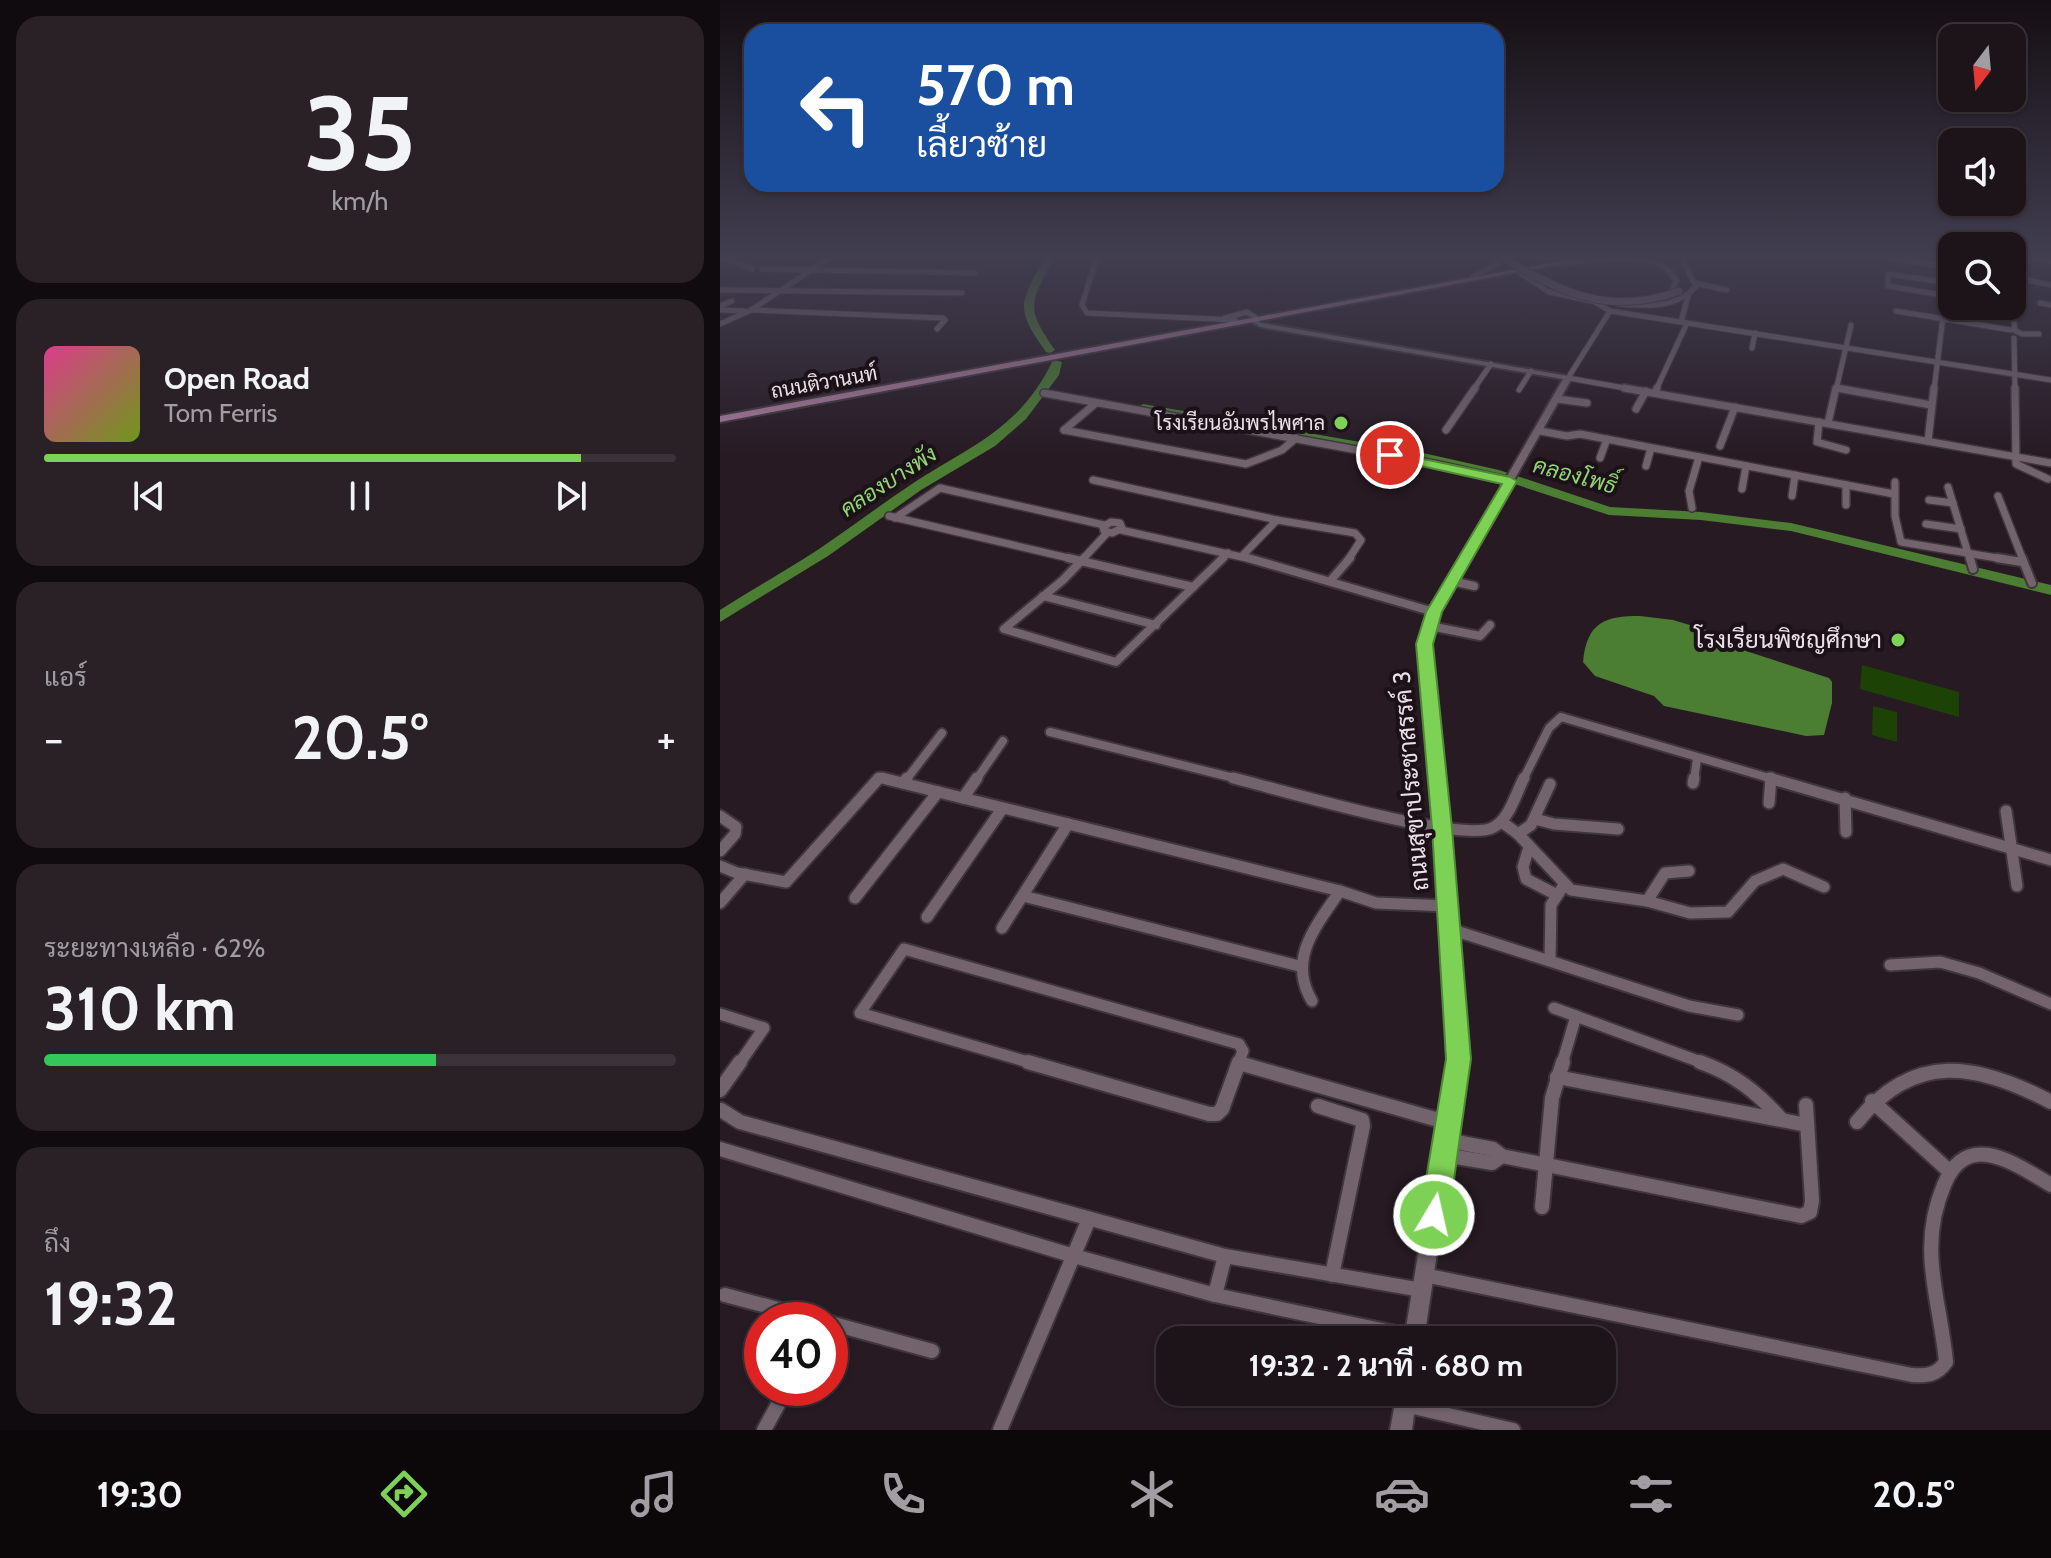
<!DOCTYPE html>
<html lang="th">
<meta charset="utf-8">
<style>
:root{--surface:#1d141a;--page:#2a2127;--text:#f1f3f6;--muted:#a09ea2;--line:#3b3339;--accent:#7dd154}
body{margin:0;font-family:Cabin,Sarabun,sans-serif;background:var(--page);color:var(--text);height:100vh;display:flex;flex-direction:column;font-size:30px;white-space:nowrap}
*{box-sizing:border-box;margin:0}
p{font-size:26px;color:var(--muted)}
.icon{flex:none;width:44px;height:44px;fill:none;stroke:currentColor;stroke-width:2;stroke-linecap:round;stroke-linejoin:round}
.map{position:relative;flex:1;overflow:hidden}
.sheet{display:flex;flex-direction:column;gap:16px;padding:16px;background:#100b0e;width:720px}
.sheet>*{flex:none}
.banner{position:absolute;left:24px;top:24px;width:760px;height:168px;border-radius:24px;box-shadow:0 2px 6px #0004,0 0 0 2px var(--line);background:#1a4fa0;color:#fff;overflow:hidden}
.needle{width:52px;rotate:196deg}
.fabs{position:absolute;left:1218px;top:24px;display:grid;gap:16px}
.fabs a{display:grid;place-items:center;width:88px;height:88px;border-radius:16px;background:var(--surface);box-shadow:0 2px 6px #0004,0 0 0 2px var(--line);font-size:40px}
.speed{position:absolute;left:24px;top:1302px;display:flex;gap:16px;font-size:40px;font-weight:700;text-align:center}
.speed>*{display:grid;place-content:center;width:104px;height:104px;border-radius:50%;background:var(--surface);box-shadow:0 2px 6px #0004,0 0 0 2px var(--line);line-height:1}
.speed .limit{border:12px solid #d22;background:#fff;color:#111}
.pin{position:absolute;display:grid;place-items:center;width:68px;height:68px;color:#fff;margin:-34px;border:4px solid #fff;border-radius:50%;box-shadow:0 2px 8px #0007}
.me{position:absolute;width:88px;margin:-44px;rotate:9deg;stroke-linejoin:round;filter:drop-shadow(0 0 6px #0008)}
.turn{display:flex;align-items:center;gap:28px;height:168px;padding:0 40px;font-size:36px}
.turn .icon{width:104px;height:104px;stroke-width:2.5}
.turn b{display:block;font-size:56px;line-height:68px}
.big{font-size:60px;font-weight:700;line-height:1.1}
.sheet .widget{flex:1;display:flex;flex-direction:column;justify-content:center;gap:12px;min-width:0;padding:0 28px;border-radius:24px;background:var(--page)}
.sheet .dial{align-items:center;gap:0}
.dial b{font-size:104px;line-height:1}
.song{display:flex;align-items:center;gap:24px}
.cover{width:96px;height:96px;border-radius:12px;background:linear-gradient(135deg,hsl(330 70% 55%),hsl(80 70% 35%))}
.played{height:8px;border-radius:4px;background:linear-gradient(90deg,var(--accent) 85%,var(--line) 85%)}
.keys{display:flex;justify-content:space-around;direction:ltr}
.heat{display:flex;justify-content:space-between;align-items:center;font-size:44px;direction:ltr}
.charge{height:12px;border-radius:6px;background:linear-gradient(90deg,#34c759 62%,var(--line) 0)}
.trip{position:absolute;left:436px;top:1326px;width:460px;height:80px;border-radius:24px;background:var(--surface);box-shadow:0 2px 6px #0004,0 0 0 2px var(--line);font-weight:700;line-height:80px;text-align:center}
.tab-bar{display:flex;height:128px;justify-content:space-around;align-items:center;background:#0c080a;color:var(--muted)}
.tab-bar .icon{width:56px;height:56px}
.tab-bar .current{color:var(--accent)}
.tab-bar b{font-size:36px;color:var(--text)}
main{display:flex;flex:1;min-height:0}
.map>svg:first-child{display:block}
.green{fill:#1c4206}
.water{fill:#4b7d32}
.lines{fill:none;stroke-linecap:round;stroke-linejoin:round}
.river{fill:#4b7d32;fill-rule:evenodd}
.street-far4-casing{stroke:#3f363c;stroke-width:7}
.street-far3-casing{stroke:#3f363c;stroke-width:10}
.street-far2-casing{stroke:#3f363c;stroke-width:12}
.street-far1-casing{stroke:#3f363c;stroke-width:15}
.street-casing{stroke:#3f363c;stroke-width:18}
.secondary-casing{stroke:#3f363c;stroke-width:4}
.primary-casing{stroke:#3f363c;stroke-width:4}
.street-far4{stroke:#72636d;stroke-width:5}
.street-far3{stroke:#72636d;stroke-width:7}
.street-far2{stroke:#72636d;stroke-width:8}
.street-far1{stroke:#72636d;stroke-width:11}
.street{stroke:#72636d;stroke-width:14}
.secondary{fill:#72636d;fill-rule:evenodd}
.primary{fill:#a67a98;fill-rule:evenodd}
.secondary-bridge-casing{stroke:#3f363c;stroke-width:9;stroke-linecap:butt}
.secondary-bridge{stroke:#72636d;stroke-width:7}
.route{fill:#7dd154;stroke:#518837;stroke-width:2}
.poi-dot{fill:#7dd154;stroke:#1d1119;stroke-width:3}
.labels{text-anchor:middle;stroke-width:8;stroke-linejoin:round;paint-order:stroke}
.far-street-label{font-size:20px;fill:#ebe2e8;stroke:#1d1119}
.far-poi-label{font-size:20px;fill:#ebe2e8;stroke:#1d1119;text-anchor:end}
.far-water-label{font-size:22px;font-style:italic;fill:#91d772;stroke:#1d1119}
.poi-label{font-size:24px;fill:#ebe2e8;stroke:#1d1119;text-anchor:end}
.street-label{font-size:24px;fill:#ebe2e8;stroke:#1d1119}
</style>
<main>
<section class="sheet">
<div class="widget dial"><b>35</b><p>km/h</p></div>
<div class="widget">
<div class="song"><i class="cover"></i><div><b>Open Road</b><p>Tom Ferris</p></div></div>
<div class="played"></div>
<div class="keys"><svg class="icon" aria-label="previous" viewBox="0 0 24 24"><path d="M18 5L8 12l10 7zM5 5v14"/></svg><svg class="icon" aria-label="pause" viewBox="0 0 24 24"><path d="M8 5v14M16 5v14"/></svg><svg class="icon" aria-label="next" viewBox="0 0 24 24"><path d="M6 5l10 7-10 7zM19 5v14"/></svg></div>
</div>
<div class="widget"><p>แอร์</p>
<div class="heat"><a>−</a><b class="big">20.5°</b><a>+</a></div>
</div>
<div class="widget"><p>ระยะทางเหลือ · 62%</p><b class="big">310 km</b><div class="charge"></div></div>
<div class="widget"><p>ถึง</p><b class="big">19:32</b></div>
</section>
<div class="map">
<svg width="1331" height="1430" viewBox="0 0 1331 1430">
<rect width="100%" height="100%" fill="#271a23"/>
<g class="green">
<path d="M1142 665 1239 692V717L1140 689Z"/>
<path d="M1153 706 1177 712V742L1152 735Z"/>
</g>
<path class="water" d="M920 616 953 620 990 631 1014 641 1026 651 1109 678 1112 682V703L1104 735 1086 736 944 706 934 696 875 676 863 662C867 622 885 616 920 616Z"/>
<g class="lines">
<g class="river">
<path d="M325 257H334C311 303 304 306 335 350L330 353 326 352C294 307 300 304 325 257Z"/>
<path d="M333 360 342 362 339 375 306 419 275 446 201 490 108 556 0 622V610C33 589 67 570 99 549 130 528 159 506 189 486 250 445 299 431 333 360Z"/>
<path d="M423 404 703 453 779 470 890 507 981 512 1071 523 1331 585V595L1071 531 981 520 889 515 770 476 703 461 419 411 417 408Z"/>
</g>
<g class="street-far4-casing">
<g id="street-far4">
<path d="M2 257 32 269"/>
<path d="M377 257 362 305 367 313 515 320"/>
<path d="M1166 257 1232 268"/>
<path d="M1305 257 1331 261"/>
<path d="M42 269 255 273"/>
<path d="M799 272 829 292 876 302"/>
<path d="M1292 277 1331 285"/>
<path d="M1292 277 1297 314"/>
<path d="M975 283 1007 290"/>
<path d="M0 290 242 293"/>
<path d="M1228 296 1168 286V274L1230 283"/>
<path d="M875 302 890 311 1331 380"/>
<path d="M1320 303 1331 305"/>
<path d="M898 304C926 306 957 309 976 286L961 257"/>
<path d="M0 306 12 301"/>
<path d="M1281 306 1296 308"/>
<path d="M0 310 24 311"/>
<path d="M31 310 223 318 225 320 217 329"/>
<path d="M890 311 848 378 916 390"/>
<path d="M1176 311 1291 330 1295 329 1293 317"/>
<path d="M505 318 527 312 535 317"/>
<path d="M961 322 968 296"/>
<path d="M0 324 31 310 111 257"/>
<path d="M1294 330 1302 334H1319"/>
<path d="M1294 338 1295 390"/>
<path d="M1032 348 1035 333"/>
<path d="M1117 388 1127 390"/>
<path d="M753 390 771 364"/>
<path d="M799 390 811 371"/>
<path d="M936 390 967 323"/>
<path d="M1116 390 1131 325"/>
<path d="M1214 390 1229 268"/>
</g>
</g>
<g class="street-far3-casing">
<g id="street-far3">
<path d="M904 388 1331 463"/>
<path d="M1117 388 1211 405"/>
<path d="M1295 388 1296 464 1328 479"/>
<path d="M324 393 714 464 790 481"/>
<path d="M935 393 937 388"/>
<path d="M837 399 867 403"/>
<path d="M916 409 926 391"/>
<path d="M1099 422 1097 442 1126 450"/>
<path d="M1108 423 1116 388"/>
<path d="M344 430 526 464 562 450 576 438"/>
<path d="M344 430 376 403"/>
<path d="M726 430 755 388"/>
<path d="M820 431 847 436 860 434 1174 494"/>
<path d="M1208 441 1214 388"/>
<path d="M1000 446 1015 407"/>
<path d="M880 458 887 439"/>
<path d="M926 466 931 448"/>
<path d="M373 480 557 520"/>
<path d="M1175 482V516L1181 542 1289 560"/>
<path d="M1126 485V505"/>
<path d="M1228 487 1250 560"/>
<path d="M1022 489 1026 466"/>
<path d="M1072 496 1075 475"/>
<path d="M1278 496 1303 560"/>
<path d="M1209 500 1233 503"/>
<path d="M972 508 969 491 979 457"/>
<path d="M169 516 357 560"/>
<path d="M175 518 220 488 384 525"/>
<path d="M391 522 400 523 402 528 392 533 384 531 383 527Z"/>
<path d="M1206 524 1241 529"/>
<path d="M401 530 535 560"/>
<path d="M522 556 557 520 635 533 641 540 628 560"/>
<path d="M362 560 387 533"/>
<path d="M501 560 508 553"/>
</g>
</g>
<g class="street-far2-casing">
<g id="street-far2">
<path d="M348 558 473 587"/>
<path d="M364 558 343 580 284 629 396 662 503 558"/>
<path d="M528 558 714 612"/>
<path d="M1250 558 1253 569"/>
<path d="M1277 558 1302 562"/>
<path d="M1302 558 1312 583"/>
<path d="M611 580 630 558"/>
<path d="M732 581 754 586"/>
<path d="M323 596 436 625"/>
<path d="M710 626 760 636 770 625"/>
<path d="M330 732 522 780"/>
<path d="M156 780 160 777 171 780"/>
<path d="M186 780 222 733"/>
<path d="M256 780 283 741"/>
<path d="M803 780 829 728 841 717 1056 780"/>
<path d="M974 780 977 759"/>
</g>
</g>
<g class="street-far1-casing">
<g id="street-far1">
<path d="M162 778 620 891 656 903 728 906"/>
<path d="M513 778C558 789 739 843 772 828 789 821 796 793 804 778"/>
<path d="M1049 778 1331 860"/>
<path d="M183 783 187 778"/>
<path d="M973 783 974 778"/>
<path d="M243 798 257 778"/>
<path d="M1125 798 1126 832"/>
<path d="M1049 803 1051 778"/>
<path d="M1286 811 1297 886"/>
<path d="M0 816 16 827 15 834 0 851"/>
<path d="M815 819 834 824 898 829"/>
<path d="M782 822 798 834 851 890 927 901 945 873 969 871"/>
<path d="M798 834 811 825 830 784"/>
<path d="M809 847 803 867 806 879 835 894"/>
<path d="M0 866 17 873 66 882 159 778"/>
<path d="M303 896 579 966"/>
<path d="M135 898 218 792"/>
<path d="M927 901 970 913 1008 912 1035 881 1063 869 1104 887"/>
<path d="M0 903 25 874"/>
<path d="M207 917 282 809"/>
<path d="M282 928 348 824"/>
<path d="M730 929 969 1006 1018 1015"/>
<path d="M830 959 831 905 844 885"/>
<path d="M1170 965 1220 962 1259 973 1331 1004"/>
<path d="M592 1001C567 959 596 926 620 891"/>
<path d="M834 1008 986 1064"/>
<path d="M0 1014 44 1028 19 1064"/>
<path d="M315 1064 140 1013 184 949 519 1044 523 1051 518 1064"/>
<path d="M842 1064 856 1016"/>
</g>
</g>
<g class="street-casing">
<g id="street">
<path d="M308 1062 489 1114H497L502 1109 519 1062"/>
<path d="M980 1062C1014 1074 1037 1092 1061 1119"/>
<path d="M519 1063 729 1123"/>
<path d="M837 1077 1087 1125"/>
<path d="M0 1090 20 1062"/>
<path d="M1152 1101 1228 1170"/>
<path d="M598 1106 642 1120 643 1126 612 1275"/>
<path d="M1 1110 20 1122 505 1256 702 1290"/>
<path d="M1137 1122C1194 1051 1257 1063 1331 1102"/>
<path d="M726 1140 773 1149 782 1156 1081 1216 1090 1212 1092 1201 1086 1105"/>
<path d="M0 1149 354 1256 495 1295 695 1337"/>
<path d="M724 1155 772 1163 782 1156"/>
<path d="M822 1207 832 1098 843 1062"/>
<path d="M704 1275 1192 1375C1207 1376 1217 1375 1226 1362 1220 1298 1197 1249 1224 1185 1247 1129 1294 1163 1331 1185"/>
<path d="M5 1295 99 1320"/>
<path d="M495 1295 505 1256"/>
<path d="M110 1323 212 1351"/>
<path d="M685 1405 793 1430"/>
<path d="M44 1430 67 1388"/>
<path d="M280 1430 369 1219"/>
</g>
</g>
<g class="secondary-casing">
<g id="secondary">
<path d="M771 257H777L779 265 755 278H751V276L774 263Z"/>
<path d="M804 257H849L851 259 848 261Z"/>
<path d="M883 257C908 257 947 253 959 281L954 290H950L953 281C939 248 868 263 840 267L837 265Z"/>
<path d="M534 319 542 323 848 376 852 378 719 612 710 644 729 828 746 1059 704 1340H684L730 1059 715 828 698 644 709 612 843 379 540 327 532 322V320Z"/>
<path d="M677 1392H697L692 1430H670Z"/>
</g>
</g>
<g class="primary-casing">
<path id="primary" d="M863 257H879L0 422V416Z"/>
</g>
<use href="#street-far4" class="street-far4"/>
<use href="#street-far3" class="street-far3"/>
<use href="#street-far2" class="street-far2"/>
<use href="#street-far1" class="street-far1"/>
<use href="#street" class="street"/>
<use href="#secondary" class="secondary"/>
<use href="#primary" class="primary"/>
<g class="secondary-bridge-casing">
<path id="secondary-bridge" d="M783 257C840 294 892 316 959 291"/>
</g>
<use href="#secondary-bridge" class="secondary-bridge"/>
</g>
<linearGradient id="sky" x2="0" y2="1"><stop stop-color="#150e13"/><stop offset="0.56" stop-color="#413e50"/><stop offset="1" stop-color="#413e50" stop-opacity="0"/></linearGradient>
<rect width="1331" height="458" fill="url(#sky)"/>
<path class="route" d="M670 452 790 477 797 481 722 612 713 644 732 828 751 1059 729 1215 724 1225 714 1229 704 1225 700 1215 726 1059 712 828 696 644 706 612 782 484 665 458V453Z"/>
<g class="poi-dot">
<circle cx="621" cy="423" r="8"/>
<circle cx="1178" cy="640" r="8"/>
</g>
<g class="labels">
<g class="far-street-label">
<text transform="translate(104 382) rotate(-10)" y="7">ถนนติวานนท์</text>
</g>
<g class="far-poi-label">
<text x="605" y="430">โรงเรียนอัมพรไพศาล</text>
</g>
<g class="far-water-label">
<text transform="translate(855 475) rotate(15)" y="8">คลองโพธิ์</text>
<text transform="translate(168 481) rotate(-33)" y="8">คลองบางพัง</text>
</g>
<g class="poi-label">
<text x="1162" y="648">โรงเรียนพิชญศึกษา</text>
</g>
<g class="street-label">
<text transform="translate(691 781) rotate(-95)" y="8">ถนนสุขาประชาสรรค์ 3</text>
</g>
</g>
</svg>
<div class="fabs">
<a><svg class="needle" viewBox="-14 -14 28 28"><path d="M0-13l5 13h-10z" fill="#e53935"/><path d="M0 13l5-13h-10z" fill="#a09ea2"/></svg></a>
<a><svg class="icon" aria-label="sound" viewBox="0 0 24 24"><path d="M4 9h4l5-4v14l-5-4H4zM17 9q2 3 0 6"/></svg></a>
<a><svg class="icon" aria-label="search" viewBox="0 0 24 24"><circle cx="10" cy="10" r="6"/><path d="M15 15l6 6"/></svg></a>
</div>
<div class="speed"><div class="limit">40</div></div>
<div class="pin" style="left:670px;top:455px;background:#d93025"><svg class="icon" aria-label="arrive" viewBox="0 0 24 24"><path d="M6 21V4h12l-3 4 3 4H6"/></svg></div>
<svg class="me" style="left:714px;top:1215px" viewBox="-20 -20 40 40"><circle r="17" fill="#7dd154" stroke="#fff" stroke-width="3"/><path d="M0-11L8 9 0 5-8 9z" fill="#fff"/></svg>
<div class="trip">19:32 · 2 นาที · 680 m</div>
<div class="banner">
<div class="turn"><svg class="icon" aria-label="left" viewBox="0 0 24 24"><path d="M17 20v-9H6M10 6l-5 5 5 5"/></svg><div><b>570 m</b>เลี้ยวซ้าย</div></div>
</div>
</div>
</main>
<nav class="tab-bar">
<b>19:30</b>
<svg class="icon current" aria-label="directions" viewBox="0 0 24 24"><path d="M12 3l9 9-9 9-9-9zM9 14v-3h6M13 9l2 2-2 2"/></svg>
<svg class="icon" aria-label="music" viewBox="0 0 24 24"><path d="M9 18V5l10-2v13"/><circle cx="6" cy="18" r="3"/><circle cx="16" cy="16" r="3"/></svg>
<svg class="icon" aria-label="phone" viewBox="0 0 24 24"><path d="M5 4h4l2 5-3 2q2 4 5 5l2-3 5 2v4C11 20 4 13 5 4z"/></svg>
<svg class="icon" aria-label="climate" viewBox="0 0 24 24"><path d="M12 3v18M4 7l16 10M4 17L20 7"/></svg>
<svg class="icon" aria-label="car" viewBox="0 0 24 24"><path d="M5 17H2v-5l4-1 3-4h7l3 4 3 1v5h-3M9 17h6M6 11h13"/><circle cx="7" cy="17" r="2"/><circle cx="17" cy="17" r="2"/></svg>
<svg class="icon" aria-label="filters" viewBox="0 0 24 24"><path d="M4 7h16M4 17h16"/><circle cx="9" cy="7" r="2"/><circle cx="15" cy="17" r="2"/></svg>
<b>20.5°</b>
</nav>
